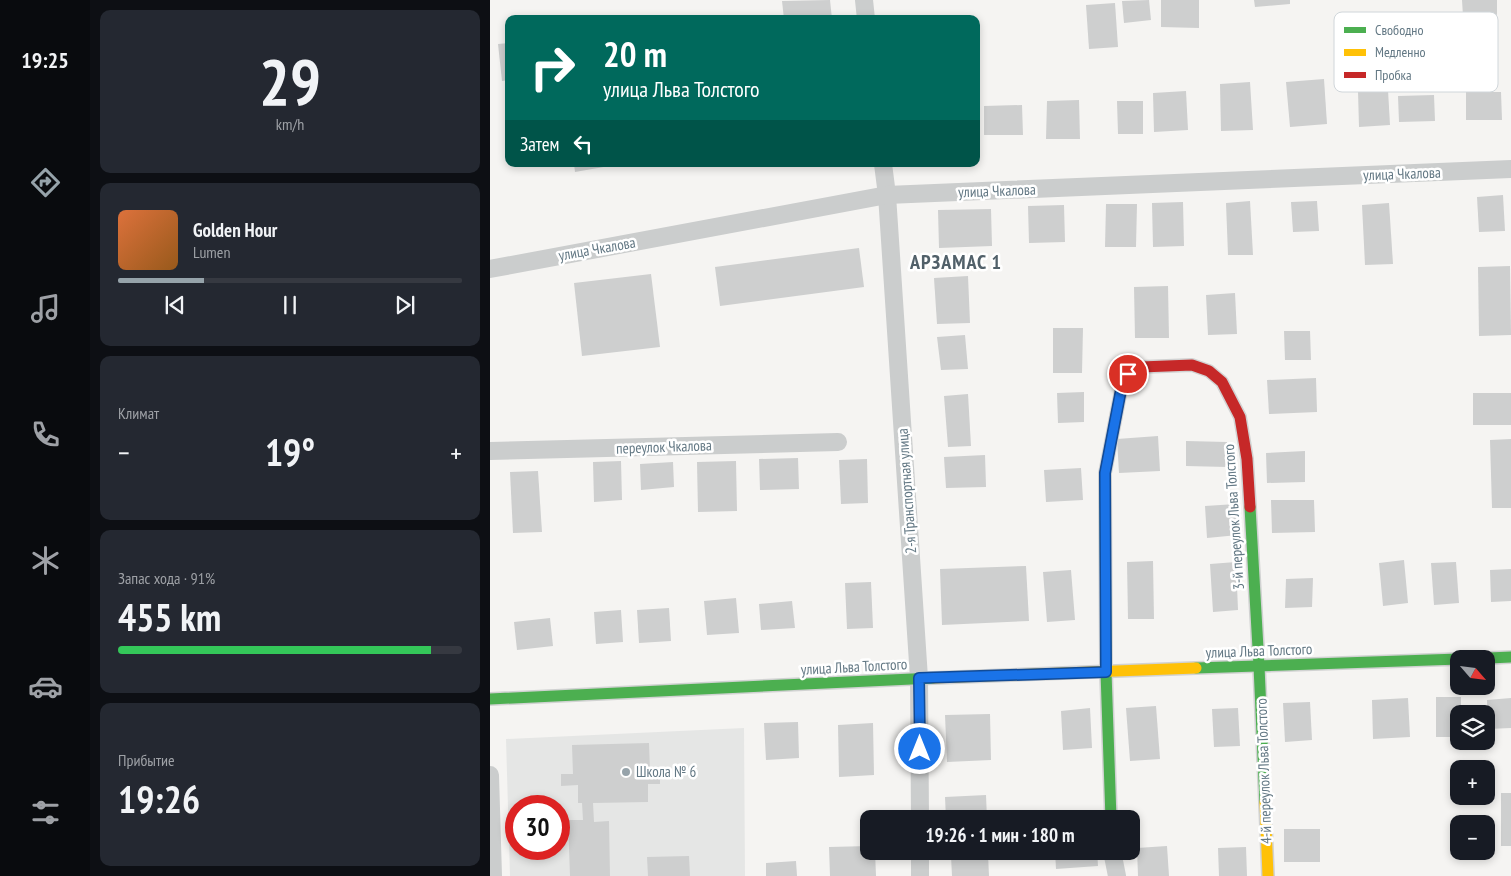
<!DOCTYPE html>
<html lang="ru">
<meta charset="utf-8">
<style>
:root{--surface:#171b24;--page:#242831;--text:#f1f3f6;--muted:#9ea1a6;--line:#363941;--accent:#96a3aa}
body{margin:0;font-family:"PT Sans Narrow",sans-serif;background:var(--page);color:var(--text);height:100vh;display:flex;flex-direction:column;font-size:19px;white-space:nowrap}
*{box-sizing:border-box;margin:0}
p{font-size:16px;color:var(--muted)}
.icon{flex:none;width:28px;height:28px;fill:none;stroke:currentColor;stroke-width:2;stroke-linecap:round;stroke-linejoin:round}
.map{position:relative;flex:1;overflow:hidden}
.side{display:flex;flex-direction:column;gap:10px;padding:10px;background:#0d0f14;width:400px}
.side>*{flex:none}
.banner{position:absolute;left:15px;top:15px;width:475px;height:152px;border-radius:10px;box-shadow:0 2px 8px #0003;background:#00695c;color:#fff;overflow:hidden}
.needle{width:32px;rotate:118deg}
.controls{position:absolute;left:960px;top:650px;display:grid;gap:10px}
.controls a{display:grid;place-items:center;width:45px;height:45px;border-radius:10px;background:var(--surface);box-shadow:0 2px 8px #0003;font-size:25px}
.speed{position:absolute;left:15px;top:795px;display:flex;gap:10px;font-size:25px;font-weight:700;text-align:center}
.speed>*{display:grid;place-content:center;width:65px;height:65px;border-radius:50%;background:var(--surface);box-shadow:0 2px 8px #0003;line-height:1}
.speed .limit{border:8px solid #d22;background:#fff;color:#111}
.pin{position:absolute;display:grid;place-items:center;width:42px;height:42px;color:#fff;margin:-21px;border:2px solid #fff;border-radius:50%;box-shadow:0 1px 5px #0007}
.me{position:absolute;width:55px;margin:-28px;rotate:0deg;stroke-linejoin:round;filter:drop-shadow(0 0 4px #0008)}
.turn{display:flex;align-items:center;gap:18px;height:105px;padding:0 15px;font-size:22px}
.turn .icon{width:65px;height:65px;stroke-width:2.5}
.turn b{display:block;font-size:35px;line-height:42px}
.then{display:flex;align-items:center;height:48px;padding:0 15px;background:#0003;gap:10px;font-size:19px}
.big{font-size:38px;font-weight:700;line-height:1.1}
.side .card{flex:1;display:flex;flex-direction:column;justify-content:center;gap:8px;min-width:0;padding:0 18px;border-radius:10px;background:var(--page)}
.side .dial{align-items:center;gap:0}
.dial b{font-size:65px;line-height:1}
.song{display:flex;align-items:center;gap:15px}
.cover{width:60px;height:60px;border-radius:8px;background:linear-gradient(135deg,hsl(20 70% 55%),hsl(30 70% 35%))}
.played{height:5px;border-radius:2px;background:linear-gradient(90deg,var(--accent) 25%,var(--line) 25%)}
.keys{display:flex;justify-content:space-around;direction:ltr}
.heat{display:flex;justify-content:space-between;align-items:center;font-size:28px;direction:ltr}
.charge{height:8px;border-radius:4px;background:linear-gradient(90deg,#34c759 91%,var(--line) 0)}
.trip{position:absolute;left:370px;top:810px;width:280px;height:50px;border-radius:10px;background:var(--surface);box-shadow:0 2px 8px #0003;font-weight:700;line-height:50px;text-align:center}
main{display:flex;flex:1;min-height:0}
.dock{display:flex;flex-direction:column;width:90px;justify-content:space-around;align-items:center;background:#090b0e;color:var(--muted)}
.dock .icon{width:35px;height:35px}
.dock .on{color:var(--accent)}
.dock b{font-size:22px;color:var(--text)}
.map>svg:first-child{display:block}
.built{fill:#e5e6e5;fill-rule:evenodd}
.building{fill:#cecfcf}
.lines{fill:none;stroke-linecap:round;stroke-linejoin:round}
.fast-casing{stroke:#d1d2d2;stroke-width:14}
.slow-casing{stroke:#d1d2d2;stroke-width:14}
.jam-casing{stroke:#d1d2d2;stroke-width:14}
.street{stroke:#cbcdcd;stroke-width:18}
.fast{stroke:#4caf50;stroke-width:11}
.slow{stroke:#ffc107;stroke-width:11}
.jam{stroke:#c62828;stroke-width:11}
.route-casing{stroke:#114b97;stroke-width:12}
.route{stroke:#1a73e8;stroke-width:9}
.poi-dot{fill:#96a3aa;stroke:#fff;stroke-width:2}
.labels{text-anchor:middle;stroke-width:5;stroke-linejoin:round;paint-order:stroke}
.street-label{font-size:15px;fill:#637884;stroke:#fff}
.poi-label{font-size:15px;fill:#637884;stroke:#fff;text-anchor:start}
.district-label{font-size:20px;font-weight:bold;letter-spacing:1px;fill:#516069;stroke:#fff}
.key{fill:#fff;stroke:#d0d6da;stroke-width:1}
.key-label{font-size:14px;fill:#637884}
</style>
<main>
<nav class="dock">
<b>19:25</b>
<svg class="icon on" aria-label="directions" viewBox="0 0 24 24"><path d="M12 3l9 9-9 9-9-9zM9 14v-3h6M13 9l2 2-2 2"/></svg>
<svg class="icon" aria-label="music" viewBox="0 0 24 24"><path d="M9 18V5l10-2v13"/><circle cx="6" cy="18" r="3"/><circle cx="16" cy="16" r="3"/></svg>
<svg class="icon" aria-label="phone" viewBox="0 0 24 24"><path d="M5 4h4l2 5-3 2q2 4 5 5l2-3 5 2v4C11 20 4 13 5 4z"/></svg>
<svg class="icon" aria-label="climate" viewBox="0 0 24 24"><path d="M12 3v18M4 7l16 10M4 17L20 7"/></svg>
<svg class="icon" aria-label="car" viewBox="0 0 24 24"><path d="M5 17H2v-5l4-1 3-4h7l3 4 3 1v5h-3M9 17h6M6 11h13"/><circle cx="7" cy="17" r="2"/><circle cx="17" cy="17" r="2"/></svg>
<svg class="icon" aria-label="filters" viewBox="0 0 24 24"><path d="M4 7h16M4 17h16"/><circle cx="9" cy="7" r="2"/><circle cx="15" cy="17" r="2"/></svg>
</nav>
<section class="side">
<div class="card dial"><b>29</b><p>km/h</p></div>
<div class="card">
<div class="song"><i class="cover"></i><div><b>Golden Hour</b><p>Lumen</p></div></div>
<div class="played"></div>
<div class="keys"><svg class="icon" aria-label="previous" viewBox="0 0 24 24"><path d="M18 5L8 12l10 7zM5 5v14"/></svg><svg class="icon" aria-label="pause" viewBox="0 0 24 24"><path d="M8 5v14M16 5v14"/></svg><svg class="icon" aria-label="next" viewBox="0 0 24 24"><path d="M6 5l10 7-10 7zM19 5v14"/></svg></div>
</div>
<div class="card"><p>Климат</p>
<div class="heat"><a>−</a><b class="big">19°</b><a>+</a></div>
</div>
<div class="card"><p>Запас хода · 91%</p><b class="big">455 km</b><div class="charge"></div></div>
<div class="card"><p>Прибытие</p><b class="big">19:26</b></div>
</section>
<div class="map">
<svg width="1021" height="876" viewBox="0 0 1021 876">
<rect width="100%" height="100%" fill="#f5f4f2"/>
<path class="built" d="M254 728 255 876H20L16 739ZM26 806H69V849H26Z"/>
<g class="building">
<path d="M340 0 342 19H294L292 1Z"/>
<path d="M659 0 661 20 634 23 632 1Z"/>
<path d="M671 0H709V28L671 27Z"/>
<path d="M764 0H800V4L765 7Z"/>
<path d="M972 0H1007V15L973 16Z"/>
<path d="M625 3 628 47 599 49 596 5Z"/>
<path d="M19 43V80L12 81 8 44Z"/>
<path d="M834 79 837 124 800 127 796 82Z"/>
<path d="M760 82 763 130 731 131 730 84Z"/>
<path d="M898 90 900 125 869 127 868 91Z"/>
<path d="M696 91 698 130 664 132 663 93Z"/>
<path d="M976 92H1011L1012 120H976Z"/>
<path d="M944 95 945 121 909 122 908 96Z"/>
<path d="M589 100 590 139H556L557 101Z"/>
<path d="M627 101H653V134H628Z"/>
<path d="M532 105 533 135H494V106Z"/>
<path d="M84 164H124L125 165 85 172Z"/>
<path d="M1013 195 1015 231 989 232 987 197Z"/>
<path d="M760 201 763 255H738L736 203Z"/>
<path d="M827 201 829 231 803 232 801 202Z"/>
<path d="M693 202 694 246 663 247 662 203Z"/>
<path d="M899 203 903 264 875 265 872 205Z"/>
<path d="M616 204H647L646 247H615Z"/>
<path d="M574 205 575 242 539 243 538 206Z"/>
<path d="M501 209 502 246 449 248 448 210Z"/>
<path d="M369 248 374 287 230 306 225 267Z"/>
<path d="M1020 266 1021 335 989 336 988 267Z"/>
<path d="M161 274 170 347 92 356 84 283Z"/>
<path d="M478 276 480 323 447 324 444 278Z"/>
<path d="M678 286 679 338H645L644 287Z"/>
<path d="M745 293 747 334 718 335 716 295Z"/>
<path d="M563 328H593L592 373H563Z"/>
<path d="M794 331H820L821 360H795Z"/>
<path d="M475 335 478 369 451 370 447 337Z"/>
<path d="M826 378 827 412 779 414 777 380Z"/>
<path d="M594 392V422L568 423 567 393Z"/>
<rect x="983" y="393" width="38" height="32"/>
<path d="M478 394 481 446 458 447 454 396Z"/>
<path d="M668 436 670 471 629 473 627 439Z"/>
<path d="M1021 439V508H1002L1000 440Z"/>
<path d="M696 441 737 442V467L696 466Z"/>
<path d="M815 451V482L777 483 776 453Z"/>
<path d="M495 455 496 487 456 488 454 457Z"/>
<path d="M308 458 309 489 270 490 269 459Z"/>
<path d="M377 459 378 503 351 504 349 460Z"/>
<path d="M131 461 132 500 104 502 103 462Z"/>
<path d="M246 461 247 511 208 512 207 462Z"/>
<path d="M183 462 184 487 151 490 150 464Z"/>
<path d="M591 468 593 500 556 502 554 470Z"/>
<path d="M48 471 52 532 23 533 20 472Z"/>
<path d="M781 500H824L825 532 782 533Z"/>
<path d="M746 504 748 535 717 538 715 506Z"/>
<path d="M914 560 918 603 893 606 889 563Z"/>
<path d="M663 561 664 619H638L637 562Z"/>
<path d="M746 562 748 610 723 612 720 564Z"/>
<path d="M966 562 969 603 944 605 941 563Z"/>
<path d="M536 566 539 621 452 625 450 569Z"/>
<path d="M1021 569V601L1001 602 1000 570Z"/>
<path d="M581 570 585 620 557 622 553 572Z"/>
<path d="M823 578 822 607 795 608 796 579Z"/>
<path d="M381 582 383 628 357 629 355 583Z"/>
<path d="M246 598 249 633 217 635 214 601Z"/>
<path d="M302 601 305 628 271 630 269 604Z"/>
<path d="M179 608 181 641 149 643 147 610Z"/>
<path d="M131 610 133 642 106 644 104 612Z"/>
<path d="M60 618 63 646 27 650 24 622Z"/>
<path d="M946 697H971V714H969V737H946Z"/>
<path d="M918 698 920 737 883 739 882 700Z"/>
<path d="M1021 698V728L998 729 997 700Z"/>
<path d="M820 702 822 740 795 742 793 703Z"/>
<path d="M666 706 670 759 640 761 636 708Z"/>
<path d="M600 708 602 748 573 750 571 711Z"/>
<path d="M748 708 750 746 724 747 722 709Z"/>
<path d="M500 714 501 760 457 762 455 715Z"/>
<path d="M308 722 309 758 276 760 274 723Z"/>
<path d="M383 723 384 775 349 777 348 725Z"/>
<path d="M159 743 160 771H170V784H158V802L103 803 104 822 119 821 120 876H80L78 820H93L92 803H88V785L71 786V774H83L82 745Z"/>
<rect x="1011" y="793" width="10" height="53"/>
<path d="M496 795 497 819H456L455 797Z"/>
<rect x="794" y="829" width="36" height="33"/>
<path d="M379 846V851H385L386 876H340L339 847Z"/>
<path d="M677 846 679 876H648L647 848Z"/>
<path d="M756 847 757 876H729L728 848Z"/>
<path d="M565 851H607L608 866 566 869Z"/>
<path d="M498 854 499 876H462L461 856Z"/>
<path d="M199 856 200 876H158L157 857Z"/>
<path d="M306 861 307 876H276V863Z"/>
</g>
<g class="lines">
<g class="fast-casing">
<g id="fast">
<path d="M615 481 616 672 621 819"/>
<path d="M760 507 769 666 775 802"/>
<path d="M977 659 1021 657"/>
<path d="M706 668 969 659"/>
<path d="M0 699 443 678"/>
</g>
</g>
<g class="slow-casing">
<g id="slow">
<path d="M443 678 706 668"/>
<path d="M775 802 778 876"/>
</g>
</g>
<g class="jam-casing">
<path id="jam" d="M615 481V473L631 390 638 374 651 367 702 365 719 371 732 382 750 417 757 459 760 507"/>
</g>
<g class="street">
<path d="M374 0 376 19"/>
<path d="M393 164 397 195 429 678 430 819"/>
<path d="M0 269 397 195 1021 169"/>
<path d="M0 451 348 442"/>
<path d="M0 775 3 876"/>
<path d="M430 851V876"/>
<path d="M622 851 627 876"/>
</g>
<use href="#fast" class="fast"/>
<use href="#slow" class="slow"/>
<use href="#jam" class="jam"/>
</g>
<g class="lines">
<g class="route-casing">
<path id="route" d="M430 749 429 678 616 672 615 473 631 390 638 374"/>
</g>
<use href="#route" class="route"/>
</g>
<circle class="poi-dot" cx="136" cy="772" r="5"/>
<g class="labels">
<g class="street-label">
<text transform="translate(912 174) rotate(-2)" y="5">улица Чкалова</text>
<text transform="translate(507 191) rotate(-2)" y="5">улица Чкалова</text>
<text transform="translate(107 249) rotate(-10)" y="5">улица Чкалова</text>
<text transform="translate(174 447) rotate(-2)" y="5">переулок Чкалова</text>
<text transform="translate(417 491) rotate(-94)" y="5">2-я Транспортная улица</text>
<text transform="translate(744 517) rotate(-94)" y="5">3-й переулок Льва Толстого</text>
<text transform="translate(769 651) rotate(-2)" y="5">улица Льва Толстого</text>
<text transform="translate(364 667) rotate(-3)" y="5">улица Льва Толстого</text>
<text transform="translate(774 771) rotate(-92)" y="5">4-й переулок Льва Толстого</text>
</g>
<g class="poi-label">
<text x="146" y="777">Школа № 6</text>
</g>
<g class="district-label">
<text x="466" y="269">АРЗАМАС 1</text>
</g>
</g>
<rect x="844" y="12" width="164" height="80" rx="8" class="key"/>
<rect x="854" y="27" width="22" height="6" fill="#4caf50"/>
<rect x="854" y="49" width="22" height="7" fill="#ffc107"/>
<rect x="854" y="72" width="22" height="6" fill="#c62828"/>
<g class="key-label">
<text x="885" y="35">Свободно</text>
<text x="885" y="57">Медленно</text>
<text x="885" y="80">Пробка</text>
</g>
</svg>
<div class="controls">
<a><svg class="needle" viewBox="-14 -14 28 28"><path d="M0-13l5 13h-10z" fill="#e53935"/><path d="M0 13l5-13h-10z" fill="#9ea1a6"/></svg></a>
<a><svg class="icon" aria-label="layers" viewBox="0 0 24 24"><path d="M12 4l9 5-9 5-9-5zM3 14l9 5 9-5"/></svg></a>
<a>+</a>
<a>−</a>
</div>
<div class="speed"><div class="limit">30</div></div>
<div class="pin" style="left:638px;top:374px;background:#d93025"><svg class="icon" aria-label="arrive" viewBox="0 0 24 24"><path d="M6 21V4h12l-3 4 3 4H6"/></svg></div>
<svg class="me" style="left:430px;top:749px" viewBox="-20 -20 40 40"><circle r="17" fill="#1a73e8" stroke="#fff" stroke-width="3"/><path d="M0-11L8 9 0 5-8 9z" fill="#fff"/></svg>
<div class="trip">19:26 · 1 мин · 180 m</div>
<div class="banner">
<div class="turn"><svg class="icon" aria-label="right" viewBox="0 0 24 24"><path d="M7 20v-9h11M14 6l5 5-5 5"/></svg><div><b>20 m</b>улица Льва Толстого</div></div>
<div class="then">Затем<svg class="icon" aria-label="left" viewBox="0 0 24 24"><path d="M17 20v-9H6M10 6l-5 5 5 5"/></svg></div>
</div>
</div>
</main>
